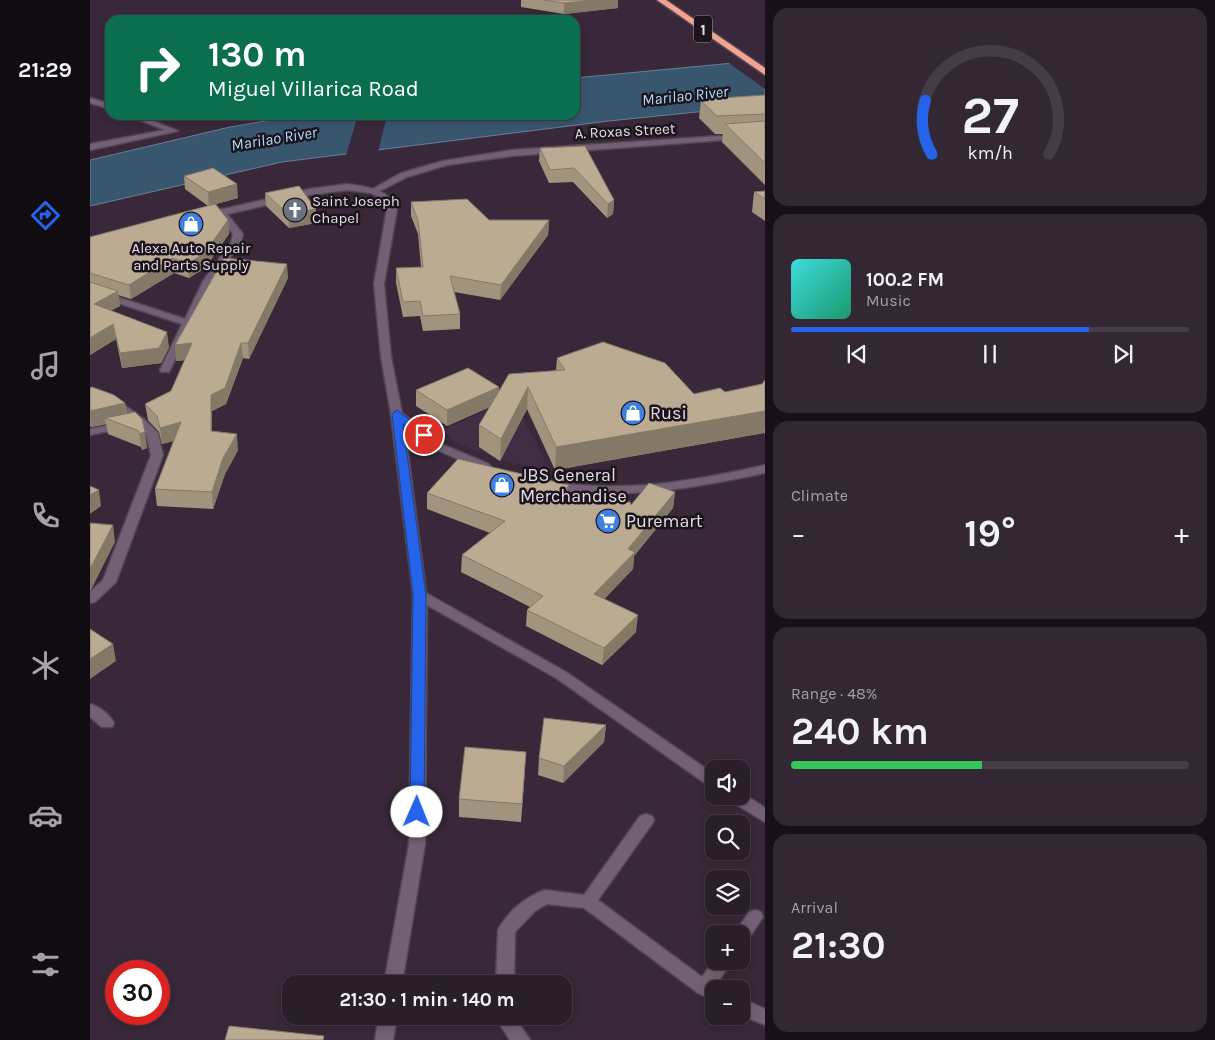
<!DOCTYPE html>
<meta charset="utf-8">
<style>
:root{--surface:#2a1e2b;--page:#322733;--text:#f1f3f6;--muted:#a5a2a9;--line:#463c47;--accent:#2563eb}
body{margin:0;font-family:Karla,sans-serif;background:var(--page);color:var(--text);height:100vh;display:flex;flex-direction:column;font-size:19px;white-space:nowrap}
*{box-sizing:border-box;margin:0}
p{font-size:16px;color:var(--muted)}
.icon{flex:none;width:28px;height:28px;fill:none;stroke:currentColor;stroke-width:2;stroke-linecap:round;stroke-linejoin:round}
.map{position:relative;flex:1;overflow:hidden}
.side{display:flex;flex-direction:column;gap:8px;padding:8px;background:#171018;width:450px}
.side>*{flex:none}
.banner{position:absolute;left:15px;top:15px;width:475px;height:105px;border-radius:15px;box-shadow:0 2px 8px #0003,0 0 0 1px var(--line);background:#0b6e4f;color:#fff;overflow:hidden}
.fabs{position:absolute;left:615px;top:760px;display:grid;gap:10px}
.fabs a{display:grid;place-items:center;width:45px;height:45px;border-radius:10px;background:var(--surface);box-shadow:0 2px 8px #0003,0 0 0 1px var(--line);font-size:25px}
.speed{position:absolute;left:15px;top:960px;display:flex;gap:10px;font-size:25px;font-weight:700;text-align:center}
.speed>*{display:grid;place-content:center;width:65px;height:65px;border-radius:50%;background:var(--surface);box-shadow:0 2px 8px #0003,0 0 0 1px var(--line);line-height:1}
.speed .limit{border:8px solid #d22;background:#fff;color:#111}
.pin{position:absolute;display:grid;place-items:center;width:42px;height:42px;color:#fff;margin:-21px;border:2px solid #fff;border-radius:50%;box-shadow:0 1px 5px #0007}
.me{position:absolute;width:55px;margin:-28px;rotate:1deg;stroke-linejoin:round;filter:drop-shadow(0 0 4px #0008)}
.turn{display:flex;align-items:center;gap:18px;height:105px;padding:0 20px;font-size:22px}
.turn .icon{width:65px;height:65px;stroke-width:2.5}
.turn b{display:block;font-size:35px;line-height:42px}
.big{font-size:38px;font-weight:700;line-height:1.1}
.side .widget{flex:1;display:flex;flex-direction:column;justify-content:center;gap:8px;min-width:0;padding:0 18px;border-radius:15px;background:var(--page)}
.side .dial{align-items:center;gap:0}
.dial svg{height:130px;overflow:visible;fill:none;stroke:var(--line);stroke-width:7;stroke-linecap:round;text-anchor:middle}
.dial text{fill:var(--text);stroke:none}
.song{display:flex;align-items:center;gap:15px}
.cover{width:60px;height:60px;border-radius:8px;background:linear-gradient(135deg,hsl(180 70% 55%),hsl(160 70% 35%))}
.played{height:5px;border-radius:2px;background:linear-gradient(90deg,var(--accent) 75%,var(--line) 75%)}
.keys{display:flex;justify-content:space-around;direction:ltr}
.heat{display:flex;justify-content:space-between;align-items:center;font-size:28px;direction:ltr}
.charge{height:8px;border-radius:4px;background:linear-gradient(90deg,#34c759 48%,var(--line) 0)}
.trip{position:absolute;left:192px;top:975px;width:290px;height:50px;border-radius:15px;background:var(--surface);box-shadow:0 2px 8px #0003,0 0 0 1px var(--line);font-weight:700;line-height:50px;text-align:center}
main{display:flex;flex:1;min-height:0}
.dock{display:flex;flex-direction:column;width:90px;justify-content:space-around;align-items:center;background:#110c11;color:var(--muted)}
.dock .icon{width:35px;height:35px}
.dock .on{color:var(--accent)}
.dock b{font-size:22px;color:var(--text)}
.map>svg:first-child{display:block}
.built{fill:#432d44}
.water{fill:#39566f;stroke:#6d7e93}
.pier{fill:#382839}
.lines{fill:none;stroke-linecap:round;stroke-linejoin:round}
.street-casing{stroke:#534553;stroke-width:3}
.secondary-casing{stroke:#534553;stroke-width:3}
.highway-casing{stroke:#534553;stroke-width:3}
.street{fill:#736074;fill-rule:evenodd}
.secondary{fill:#736074;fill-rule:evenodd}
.highway{fill:#f3a48f;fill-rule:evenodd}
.wall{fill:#a2937e}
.shaded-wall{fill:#847867}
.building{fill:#bcab93;stroke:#847867}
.route{fill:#2563eb;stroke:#184099}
.labels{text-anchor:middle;stroke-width:5;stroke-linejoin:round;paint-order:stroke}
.far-street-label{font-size:15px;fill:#e6dbe6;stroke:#1b141c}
.far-poi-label{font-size:15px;fill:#e6dbe6;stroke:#1b141c;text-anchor:start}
.shield{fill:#1b141c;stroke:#a99fa9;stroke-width:1}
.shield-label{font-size:16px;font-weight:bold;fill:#e6dbe6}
.far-water-label{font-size:16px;font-style:italic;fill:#b1dbff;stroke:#1b141c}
.poi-label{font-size:18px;fill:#e6dbe6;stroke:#1b141c;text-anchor:start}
</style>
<main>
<nav class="dock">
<b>21:29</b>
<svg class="icon on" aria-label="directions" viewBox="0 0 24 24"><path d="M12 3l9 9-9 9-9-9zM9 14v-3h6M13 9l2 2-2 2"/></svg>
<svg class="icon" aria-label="music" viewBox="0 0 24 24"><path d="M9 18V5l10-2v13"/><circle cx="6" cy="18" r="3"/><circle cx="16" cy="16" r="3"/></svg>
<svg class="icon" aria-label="phone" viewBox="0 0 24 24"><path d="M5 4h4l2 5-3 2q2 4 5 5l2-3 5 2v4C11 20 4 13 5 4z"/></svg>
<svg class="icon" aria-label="climate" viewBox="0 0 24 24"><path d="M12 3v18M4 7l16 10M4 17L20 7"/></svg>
<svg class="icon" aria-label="car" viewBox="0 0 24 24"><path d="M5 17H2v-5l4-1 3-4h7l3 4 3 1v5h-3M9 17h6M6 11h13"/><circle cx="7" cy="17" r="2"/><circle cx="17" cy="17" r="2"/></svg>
<svg class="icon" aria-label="filters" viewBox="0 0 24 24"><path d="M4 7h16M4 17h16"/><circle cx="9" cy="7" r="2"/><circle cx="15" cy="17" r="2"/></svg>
</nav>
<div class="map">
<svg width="675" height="1040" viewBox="0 0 675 1040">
<rect width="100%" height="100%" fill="#382839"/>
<path class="built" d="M423 399 459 469 425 464 384 450 365 442 353 430Z"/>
<path class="water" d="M675 60V105L519 121 192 162 0 206V160L140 127 211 115H485V78Z"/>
<g class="pier">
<path d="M675 57V89L636 61Z"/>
<path d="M268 115H297L288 152 256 156Z"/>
</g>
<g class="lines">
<g class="street-casing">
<g id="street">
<path d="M0 98 20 104V109L0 103Z"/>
<path d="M37 115H48L88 131 0 150V144L75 130Z"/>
<path d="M675 133V137L421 156 357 165 317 177 286 193 279 191 311 173 353 161 421 150Z"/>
<path d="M131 209 134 210 153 234 151 242 123 281 80 370 79 372H71L70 370 92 324 0 294V288L95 319 113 281 141 242 143 234 126 212Z"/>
<path d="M0 390 33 404 55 420 68 433 73 455 26 582 5 602 0 603V592L13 580 61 455 56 434 47 424 25 408 0 397Z"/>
<path d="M307 411 313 414 336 593 476 672 624 774V788L619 786 466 678 337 605 335 844 312 984H294L319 844 323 595 301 414Z"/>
<path d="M34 422 38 423 40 425 38 427 0 435V429Z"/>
<path d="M0 704C9 706 20 715 24 723L22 727H12L0 717Z"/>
<path d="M651 792 675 808V822L639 800 637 796H651Z"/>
<path d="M556 814 562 816 564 820 562 824 508 900 612 977 624 960 642 961 626 985 631 989H624V1001L608 993 494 908 457 904 445 911 425 932 424 984H406L408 930C417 912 437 896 455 890L494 895 550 816Z"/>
<path d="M665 910 671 912 673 917 657 941 651 943V934H644L659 912Z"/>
<path d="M651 998 675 1009V1025L651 1015Z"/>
<path d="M289 1016H307L303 1040H285Z"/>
<path d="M404 1016H424L440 1040H420Z"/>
</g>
</g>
<g class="secondary-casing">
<g id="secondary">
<path d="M257 184C276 187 299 188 307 209L294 284 301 357 312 413 351 444 399 464 401 467 399 470H391L343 448 301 414 291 357 284 284 297 209 295 201 281 193 257 190 220 195 116 219 111 216 116 213 220 189Z"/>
<path d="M675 465V473C604 488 536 500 463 490L457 486 463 482C536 493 604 481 675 465Z"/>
</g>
</g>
<g class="highway-casing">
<path id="highway" d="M567 0H576L675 68V75Z"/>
</g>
<use href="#street" class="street"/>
<use href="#secondary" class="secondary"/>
<use href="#highway" class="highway"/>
</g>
<g class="wall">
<path d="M431 0H528V8L474 14 431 7Z"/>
<path d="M675 95V185L632 142 633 134H625L609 118 611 101Z"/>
<path d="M495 146 524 200 523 214 517 218 483 182 459 183 449 161 450 148Z"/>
<path d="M94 176 148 198 126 204 138 220 139 234 115 268 99 278 84 273 41 299 28 295 30 306 21 310 79 347 71 363 32 368 26 339 0 355V237L118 206 95 189Z"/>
<path d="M675 191V221L662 212 664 192Z"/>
<path d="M175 193 226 223 199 228 176 206Z"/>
<path d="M321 202 399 220H459L458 235 410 300 364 292 370 314V329L333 331 330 316 313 317 306 283V268L331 267 328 234 321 216Z"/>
<path d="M198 278 159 359 153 358 136 404 122 411V431L148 450 135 474 123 509 67 506 65 489 84 441 72 444 69 432 58 420 55 404 81 391 95 360 86 361Z"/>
<path d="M467 358 604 394 635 392 672 384 675 380V434L674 433 465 470 437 409 410 461 389 447V425L400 407 357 426 326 406V390L409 387V391L466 370Z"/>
<path d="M0 388 35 403 37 414 45 412 57 448 52 450 51 447 18 434 16 424 1 427 0 426Z"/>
<path d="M585 492 583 508 544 556 543 569 514 599 546 632 512 665 436 626 437 610 440 607 371 572 372 555 400 533 337 509V493L477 500 541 505Z"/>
<path d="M516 725 514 742 473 783 448 775 449 758Z"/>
<path d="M435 770 431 822 369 817V799Z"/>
</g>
<g class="shaded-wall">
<path d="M504 0H528V8L474 14V3Z"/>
<path d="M147 184 148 198 119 206 118 192Z"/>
<path d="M524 200 523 214 517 218 518 204Z"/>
<path d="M226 209V223L199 228 198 214Z"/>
<path d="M138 220 139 234 115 268 99 278 98 263Z"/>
<path d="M459 220 458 235 410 300 411 285Z"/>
<path d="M82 258 84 273 41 299 39 285Z"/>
<path d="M197 264 198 278 159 359 158 343Z"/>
<path d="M28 291 30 306 6 319 4 304Z"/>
<path d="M23 324 26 339 0 355V338Z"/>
<path d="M77 332 79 347 71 363 32 368 30 353Z"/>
<path d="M102 343 104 359 86 361 85 345Z"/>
<path d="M151 343 153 358 136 404 122 411V447L121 431V395Z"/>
<path d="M409 387 408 403 357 426V410Z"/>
<path d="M438 387 437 409 410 461 411 439Z"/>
<path d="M35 403 37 419 15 418 16 424 1 427 0 418V411Z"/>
<path d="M675 411V425L674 433 465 470 466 447Z"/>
<path d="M91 422 93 438 72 444 70 428Z"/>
<path d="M55 432 57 448 52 450 49 434Z"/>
<path d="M147 434 148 450 135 474 123 509 122 492 133 458Z"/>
<path d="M479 485 477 501 467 500Z"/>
<path d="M9 490 11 506 0 514V495Z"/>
<path d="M585 492 583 508 544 556 543 569 503 611 504 594 538 549Z"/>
<path d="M23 525 25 542 0 592V569Z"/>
<path d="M548 615 546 632 512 665 514 648Z"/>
<path d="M23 644 26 661 0 679V659Z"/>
<path d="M516 725 514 742 473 783 474 766Z"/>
</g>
<g class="building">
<path d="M453 0H504L474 3Z"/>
<path d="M675 95V114L627 116 611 101 615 99Z"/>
<path d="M675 121V163L635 124Z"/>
<path d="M495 146 524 200 518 204 484 168 460 170 450 148Z"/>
<path d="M123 168 147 184 118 192 94 176Z"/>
<path d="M209 186 226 209 198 214 175 193Z"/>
<path d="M675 191V199L664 192Z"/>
<path d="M377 199 399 220H459L411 285 360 276 370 314 333 316 330 301 313 302 306 268 333 267 328 220 321 202Z"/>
<path d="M125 204 138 220 114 254 98 263 82 258 39 285 0 273V237Z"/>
<path d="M134 258 197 264 158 343H151L135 388 121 395V431L147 434 133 458 122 492 65 489 91 422 70 428 67 416 55 404 81 391 102 343 85 345Z"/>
<path d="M0 282 28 291 4 304 77 332 69 348 30 353 23 324 0 338Z"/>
<path d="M513 342 575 363 604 394 630 388 635 392 672 384 675 380V411L466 447 438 387 411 439 389 425 419 374 475 370 467 358Z"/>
<path d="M378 368 409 387 357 410 326 390Z"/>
<path d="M2 387 24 395 35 403 0 411V388Z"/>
<path d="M45 412 52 419 55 432 49 434V431L15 418Z"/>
<path d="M368 459 479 485 467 500 540 502 541 505 559 483 585 492 538 549 545 552 504 594 548 615 514 648 437 610 453 596 372 555 415 521 337 493Z"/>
<path d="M0 486 9 490 0 495Z"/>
<path d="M0 523 23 525 0 569Z"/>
<path d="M0 629 23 644 0 659Z"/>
<path d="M454 718 516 725 474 766 449 758Z"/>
<path d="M375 747 436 752 432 804 369 799Z"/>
<path d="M139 1026 234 1036 233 1040H135Z"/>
</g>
<path class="route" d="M307 410 339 435 337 437H330L313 424 336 595 334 812 332 815H322L320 812 323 595 302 414Z"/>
<defs>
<g id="church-disc" transform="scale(1.25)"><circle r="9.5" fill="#6b7280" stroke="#1b141c"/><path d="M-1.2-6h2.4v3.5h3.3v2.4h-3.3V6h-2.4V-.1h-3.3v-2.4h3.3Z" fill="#fff"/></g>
<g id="shop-disc" transform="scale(1.25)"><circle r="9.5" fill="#3f7fe0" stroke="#1b141c"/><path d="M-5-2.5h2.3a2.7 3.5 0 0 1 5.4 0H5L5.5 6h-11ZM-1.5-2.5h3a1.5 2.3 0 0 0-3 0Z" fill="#fff"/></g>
<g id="supermarket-disc" transform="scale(1.25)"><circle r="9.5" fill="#3f7fe0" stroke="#1b141c"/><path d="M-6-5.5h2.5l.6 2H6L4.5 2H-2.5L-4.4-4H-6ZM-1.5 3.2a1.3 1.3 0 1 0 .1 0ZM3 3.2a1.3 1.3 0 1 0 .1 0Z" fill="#fff"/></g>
</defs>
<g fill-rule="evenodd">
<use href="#church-disc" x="205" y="210"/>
<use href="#shop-disc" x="101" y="224"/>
<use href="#shop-disc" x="543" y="413"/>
<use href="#shop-disc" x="412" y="485"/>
<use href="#supermarket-disc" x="518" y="521"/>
</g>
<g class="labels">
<g class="far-street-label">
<text transform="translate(535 131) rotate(-3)" y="5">A. Roxas Street</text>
</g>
<g class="far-poi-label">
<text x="222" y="206">Saint Joseph<tspan x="222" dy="17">Chapel</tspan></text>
<text x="101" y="253" text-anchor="middle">Alexa Auto Repair<tspan x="101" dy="17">and Parts Supply</tspan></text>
</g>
<rect class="shield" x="604" y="15.5" width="18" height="27" rx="4"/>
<g class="shield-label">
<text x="613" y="35">1</text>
</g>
<g class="far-water-label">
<text transform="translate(595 95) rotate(-6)" y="6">Marilao River</text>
<text transform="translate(184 138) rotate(-9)" y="6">Marilao River</text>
</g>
<g class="poi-label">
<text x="560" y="419">Rusi</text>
<text x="430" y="481">JBS General<tspan x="430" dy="21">Merchandise</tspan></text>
<text x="536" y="527">Puremart</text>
</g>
</g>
</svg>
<div class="fabs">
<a><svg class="icon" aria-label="sound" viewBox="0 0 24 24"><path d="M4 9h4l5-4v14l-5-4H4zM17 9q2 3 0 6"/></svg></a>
<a><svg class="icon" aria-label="search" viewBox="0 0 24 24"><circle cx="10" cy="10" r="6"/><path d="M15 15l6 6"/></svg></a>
<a><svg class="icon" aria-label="layers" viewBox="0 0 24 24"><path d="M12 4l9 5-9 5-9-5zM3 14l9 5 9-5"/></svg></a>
<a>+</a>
<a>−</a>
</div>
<div class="speed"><div class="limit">30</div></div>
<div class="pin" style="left:334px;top:435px;background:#d93025"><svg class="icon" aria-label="arrive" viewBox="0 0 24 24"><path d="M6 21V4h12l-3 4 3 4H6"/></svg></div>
<svg class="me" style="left:327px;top:812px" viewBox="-20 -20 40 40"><circle r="19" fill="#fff"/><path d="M0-13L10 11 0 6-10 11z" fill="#2563eb"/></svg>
<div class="trip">21:30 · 1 min · 140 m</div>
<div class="banner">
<div class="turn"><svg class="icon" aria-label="right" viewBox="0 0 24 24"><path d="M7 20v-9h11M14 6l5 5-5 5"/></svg><div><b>130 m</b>Miguel Villarica Road</div></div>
</div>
</div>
<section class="side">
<div class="widget dial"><svg viewBox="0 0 100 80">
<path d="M14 69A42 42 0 1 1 86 69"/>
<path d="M14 69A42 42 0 0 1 10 36" stroke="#2563eb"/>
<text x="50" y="56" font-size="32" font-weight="700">27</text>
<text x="50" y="72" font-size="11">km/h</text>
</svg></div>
<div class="widget">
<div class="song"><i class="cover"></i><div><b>100.2 FM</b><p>Music</p></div></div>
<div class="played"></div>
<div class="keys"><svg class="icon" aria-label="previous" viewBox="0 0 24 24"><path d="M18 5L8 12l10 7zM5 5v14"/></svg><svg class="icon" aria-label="pause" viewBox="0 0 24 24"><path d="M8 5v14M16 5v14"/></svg><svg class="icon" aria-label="next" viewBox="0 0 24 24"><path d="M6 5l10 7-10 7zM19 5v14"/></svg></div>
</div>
<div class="widget"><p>Climate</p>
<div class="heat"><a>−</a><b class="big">19°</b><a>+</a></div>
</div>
<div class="widget"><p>Range · 48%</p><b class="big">240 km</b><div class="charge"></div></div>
<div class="widget"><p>Arrival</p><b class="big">21:30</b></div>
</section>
</main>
